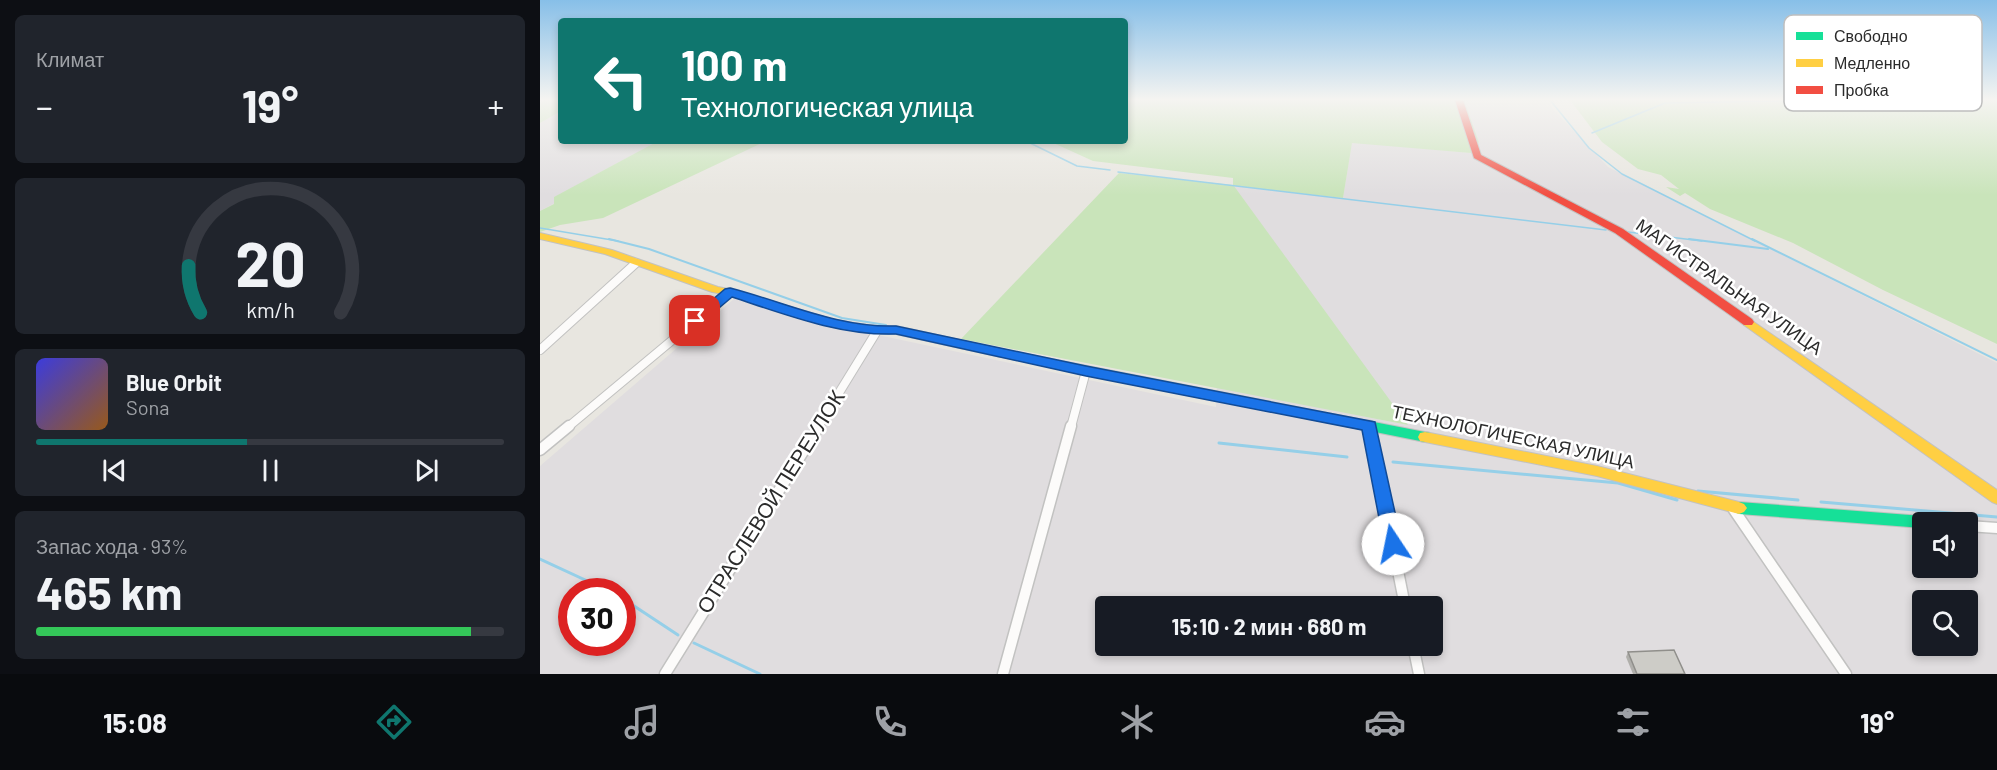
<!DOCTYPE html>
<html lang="ru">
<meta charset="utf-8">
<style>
:root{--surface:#171b24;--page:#20242c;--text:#f1f3f6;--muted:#9ea1a6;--line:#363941;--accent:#0f766e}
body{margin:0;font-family:Barlow,sans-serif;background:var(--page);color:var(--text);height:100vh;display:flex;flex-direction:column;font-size:22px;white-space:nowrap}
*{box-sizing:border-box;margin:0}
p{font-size:20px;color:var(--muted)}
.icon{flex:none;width:33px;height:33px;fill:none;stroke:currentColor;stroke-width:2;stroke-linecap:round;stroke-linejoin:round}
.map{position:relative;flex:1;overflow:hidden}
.panel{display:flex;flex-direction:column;gap:15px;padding:15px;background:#0d0f14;width:540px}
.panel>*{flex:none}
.banner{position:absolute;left:18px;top:18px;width:570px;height:126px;border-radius:6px;box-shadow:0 3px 9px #0003;background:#0f766e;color:#fff;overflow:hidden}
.controls{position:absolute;left:1372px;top:512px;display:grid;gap:12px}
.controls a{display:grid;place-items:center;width:66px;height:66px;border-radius:6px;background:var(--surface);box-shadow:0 3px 9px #0003;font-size:30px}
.speed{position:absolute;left:18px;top:578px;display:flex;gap:12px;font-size:30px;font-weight:700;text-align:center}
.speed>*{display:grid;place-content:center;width:78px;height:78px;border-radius:50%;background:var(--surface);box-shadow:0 3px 9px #0003;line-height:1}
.speed .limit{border:9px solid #d22;background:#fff;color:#111}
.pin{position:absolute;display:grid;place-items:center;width:51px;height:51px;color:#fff;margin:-26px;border-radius:12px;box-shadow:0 3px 9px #0006}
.me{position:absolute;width:66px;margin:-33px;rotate:349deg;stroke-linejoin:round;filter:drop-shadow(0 0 4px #0008)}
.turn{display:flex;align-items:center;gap:21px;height:126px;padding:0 24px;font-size:27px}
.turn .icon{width:78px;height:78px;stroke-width:2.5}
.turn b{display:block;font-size:42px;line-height:51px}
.big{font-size:45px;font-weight:700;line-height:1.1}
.panel .card{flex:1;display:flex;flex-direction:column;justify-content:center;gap:9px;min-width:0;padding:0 21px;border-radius:9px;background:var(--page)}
.panel .dial{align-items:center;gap:0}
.dial svg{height:156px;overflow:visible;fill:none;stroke:var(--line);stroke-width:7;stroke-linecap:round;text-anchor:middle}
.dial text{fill:var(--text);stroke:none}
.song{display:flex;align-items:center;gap:18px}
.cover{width:72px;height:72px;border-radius:9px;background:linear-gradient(135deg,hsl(240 70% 55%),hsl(30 70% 35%))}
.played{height:6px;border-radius:3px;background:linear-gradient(90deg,var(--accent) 45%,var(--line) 45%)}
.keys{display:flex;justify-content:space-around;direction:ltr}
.heat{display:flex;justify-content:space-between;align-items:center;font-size:33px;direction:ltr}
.charge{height:9px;border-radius:4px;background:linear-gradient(90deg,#34c759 93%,var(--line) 0)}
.trip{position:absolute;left:555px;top:596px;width:348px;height:60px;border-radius:6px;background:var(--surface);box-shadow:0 3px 9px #0003;font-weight:700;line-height:60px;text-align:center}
.tab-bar{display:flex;height:96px;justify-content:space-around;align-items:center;background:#090b0e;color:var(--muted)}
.tab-bar .icon{width:42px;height:42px}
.tab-bar .selected{color:var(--accent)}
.tab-bar b{font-size:27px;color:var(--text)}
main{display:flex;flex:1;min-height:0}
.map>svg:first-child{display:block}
.industrial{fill:#e0dddf;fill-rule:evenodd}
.green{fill:#c9e4ba}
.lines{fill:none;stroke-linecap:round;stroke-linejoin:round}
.stream-far2{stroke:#95cfe8;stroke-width:1.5}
.stream-far1{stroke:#95cfe8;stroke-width:2}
.stream{stroke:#95cfe8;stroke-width:3}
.street-far1-casing{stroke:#c2c2c1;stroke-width:10}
.street-casing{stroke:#c2c2c1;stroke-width:13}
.fast-casing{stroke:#c2c2c1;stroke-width:2}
.slow-casing{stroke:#c2c2c1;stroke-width:2}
.jam-casing{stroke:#c2c2c1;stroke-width:2}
.street-far1{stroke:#fcfbfa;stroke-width:8}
.street{stroke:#fcfbfa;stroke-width:10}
.fast{fill:#16e098;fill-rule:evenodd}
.slow{fill:#ffcf43;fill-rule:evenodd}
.jam{fill:#f24e42;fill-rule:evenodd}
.wall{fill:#b0afab}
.building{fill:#cdccc7;stroke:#908f8b;stroke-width:1.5}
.route{fill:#1a73e8;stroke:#114b97;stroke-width:1.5}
.labels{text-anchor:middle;stroke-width:5;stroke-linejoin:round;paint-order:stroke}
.street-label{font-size:18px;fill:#2b2b2b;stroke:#fff}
.near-street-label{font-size:21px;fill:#2b2b2b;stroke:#fff}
.key{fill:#fff;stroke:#bfbfbf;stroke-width:1.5}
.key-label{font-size:16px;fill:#2b2b2b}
</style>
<main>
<section class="panel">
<div class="card"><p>Климат</p>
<div class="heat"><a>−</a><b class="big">19°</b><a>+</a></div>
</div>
<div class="card dial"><svg viewBox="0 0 100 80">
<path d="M14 69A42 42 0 1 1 86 69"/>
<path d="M14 69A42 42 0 0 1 8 45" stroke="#0f766e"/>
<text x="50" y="56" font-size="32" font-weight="700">20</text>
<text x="50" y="72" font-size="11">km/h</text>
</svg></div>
<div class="card">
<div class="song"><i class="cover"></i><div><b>Blue Orbit</b><p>Sona</p></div></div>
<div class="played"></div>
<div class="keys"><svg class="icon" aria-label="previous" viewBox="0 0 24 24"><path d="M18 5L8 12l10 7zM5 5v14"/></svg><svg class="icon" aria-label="pause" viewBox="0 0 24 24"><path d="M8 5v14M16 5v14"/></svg><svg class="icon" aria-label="next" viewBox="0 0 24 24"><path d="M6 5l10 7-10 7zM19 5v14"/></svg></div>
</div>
<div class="card"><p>Запас хода · 93%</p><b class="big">465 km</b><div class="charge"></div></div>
</section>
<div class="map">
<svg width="1457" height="674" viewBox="0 0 1457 674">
<rect width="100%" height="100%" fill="#e8e6e0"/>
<g class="industrial">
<path d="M924 100H1009L1012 108 1068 167 1457 363V674H0V466L195 298 272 321 676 407 677 387 867 425 693 186 803 198 812 142 931 153 939 142ZM1383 522H1428V567H1383ZM32 591H82V642H32ZM1383 600H1428V645H1383ZM566 606H892V645H566Z"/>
<path d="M21 111V141H118L15 197V203L0 211V123Z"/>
</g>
<g class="green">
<path d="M11 100 21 101V111L0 123V102Z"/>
<path d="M585 100H924L939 142 931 153 812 143 803 198 694 186 868 425 421 339 579 173 693 185V178L553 161 509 141H585Z"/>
<path d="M1030 100H1457V344L1343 290 1253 243 1170 209 1145 193 1140 196 1126 187 1139 189 1121 175 1098 169 1062 142Z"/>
<path d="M118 141H226L63 218 20 225 0 232V211L14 204V197Z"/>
</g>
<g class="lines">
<g class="stream-far2">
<path d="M1010 100 1049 148 1082 174 1215 241"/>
<path d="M1052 133 1125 103 1298 100"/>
<path d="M486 141 537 166 570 170"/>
<path d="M578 172 1066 230"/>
<path d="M0 228 78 241"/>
<path d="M1088 232 1162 241"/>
</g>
<g class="stream-far1">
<path d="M69 239 109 249 302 318 346 325"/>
<path d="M1149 239 1228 249"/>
<path d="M1212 239 1457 360"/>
</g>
<g class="stream">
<path d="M679 443 807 457"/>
<path d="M853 462 1078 483 1137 500"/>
<path d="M1158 491 1258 500"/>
<path d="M1281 502 1457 517"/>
<path d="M0 559 69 591"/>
<path d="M82 598 138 635"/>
<path d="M154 643 220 674"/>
</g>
<g class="street-far1-casing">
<g id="street-far1">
<path d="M0 350 96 263"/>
<path d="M28 427 190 292"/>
<path d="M278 427 337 331"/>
<path d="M531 427 546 371"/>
</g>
</g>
<g class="street-casing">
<g id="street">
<path d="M829 426 865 606"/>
<path d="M0 450 29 426"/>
<path d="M1192 507 1306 674"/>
<path d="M1428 526 1457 528"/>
<path d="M873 645 879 674"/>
<path d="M125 674 279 426"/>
<path d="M463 674 531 426"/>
</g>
</g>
<g class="fast-casing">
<g id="fast">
<path d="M461 349 885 432 890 433 892 437 890 441 885 442 457 356 455 353 457 350Z"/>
<path d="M1199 502 1383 516 1388 518 1391 522H1383V528L1199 514 1194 512 1191 508 1194 504Z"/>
</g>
</g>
<g class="slow-casing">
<g id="slow">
<path d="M0 233 72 250 178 287 194 290 294 320 335 326H356L461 349 467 353 461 357 356 334H335L293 327 189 295 172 292 65 254 0 239Z"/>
<path d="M1208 318 1457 490V504L1452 502 1204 325 1202 322 1204 319Z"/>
<path d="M885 432 1057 466 1199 502 1204 504 1207 508 1204 512 1199 514 1057 476 880 441 878 437 880 433Z"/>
</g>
</g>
<g class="jam-casing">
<path id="jam" d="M915 100H923L941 155 1083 229 1212 319 1214 322 1212 325H1204L1075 233 934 158Z"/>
</g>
<use href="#street-far1" class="street-far1"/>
<use href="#street" class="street"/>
<use href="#fast" class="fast"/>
<use href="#slow" class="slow"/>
<use href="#jam" class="jam"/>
</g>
<path class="wall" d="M1088 652 1145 674H1093L1086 657Z"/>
<path class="building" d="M1134 650 1145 674H1097L1088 652Z"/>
<linearGradient id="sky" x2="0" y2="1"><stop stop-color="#87bfe8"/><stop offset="0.51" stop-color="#f5f4f1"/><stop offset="1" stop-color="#f5f4f1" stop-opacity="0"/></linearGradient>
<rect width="1457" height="195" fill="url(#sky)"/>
<path class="route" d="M190 288C245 302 298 328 356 326L546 366 835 422 862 544 859 549 853 551 846 549 844 544 822 430 546 376 356 334C300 336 244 314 192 297L160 324H151L149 321 151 318 185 289Z"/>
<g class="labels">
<g class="street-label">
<text transform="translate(1189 287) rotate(35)" y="6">МАГИСТРАЛЬНАЯ УЛИЦА</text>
<text transform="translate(973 437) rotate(12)" y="6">ТЕХНОЛОГИЧЕСКАЯ УЛИЦА</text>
</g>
<g class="near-street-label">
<text transform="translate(231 502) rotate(-58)" y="7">ОТРАСЛЕВОЙ ПЕРЕУЛОК</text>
</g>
</g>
<rect x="1244" y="15" width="198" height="96" rx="9" class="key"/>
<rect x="1256" y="32" width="27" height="8" fill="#16e098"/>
<rect x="1256" y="59" width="27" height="8" fill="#ffcf43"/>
<rect x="1256" y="86" width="27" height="8" fill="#f24e42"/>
<g class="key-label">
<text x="1294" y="42">Свободно</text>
<text x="1294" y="69">Медленно</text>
<text x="1294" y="96">Пробка</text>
</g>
</svg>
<div class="controls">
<a><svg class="icon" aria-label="sound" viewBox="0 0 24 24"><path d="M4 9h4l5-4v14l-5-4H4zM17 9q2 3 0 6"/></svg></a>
<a><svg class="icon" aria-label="search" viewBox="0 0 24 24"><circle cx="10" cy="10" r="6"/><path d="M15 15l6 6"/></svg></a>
</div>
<div class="speed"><div class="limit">30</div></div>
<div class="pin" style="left:155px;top:321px;background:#d93025"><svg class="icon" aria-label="arrive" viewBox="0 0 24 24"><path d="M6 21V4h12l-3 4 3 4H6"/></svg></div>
<svg class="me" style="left:853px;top:544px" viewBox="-20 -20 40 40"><circle r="19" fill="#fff"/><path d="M0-13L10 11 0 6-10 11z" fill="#1a73e8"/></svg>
<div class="trip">15:10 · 2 мин · 680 m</div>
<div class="banner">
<div class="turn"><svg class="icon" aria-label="left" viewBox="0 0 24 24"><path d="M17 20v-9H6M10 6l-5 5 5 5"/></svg><div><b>100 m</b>Технологическая улица</div></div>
</div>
</div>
</main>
<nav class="tab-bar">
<b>15:08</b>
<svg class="icon selected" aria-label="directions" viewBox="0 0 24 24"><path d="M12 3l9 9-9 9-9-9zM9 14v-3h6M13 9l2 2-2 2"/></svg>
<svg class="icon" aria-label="music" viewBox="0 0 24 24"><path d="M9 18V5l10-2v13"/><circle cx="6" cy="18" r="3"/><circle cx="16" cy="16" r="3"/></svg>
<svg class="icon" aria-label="phone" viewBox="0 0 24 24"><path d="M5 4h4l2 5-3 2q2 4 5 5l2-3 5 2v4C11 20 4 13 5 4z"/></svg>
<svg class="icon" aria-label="climate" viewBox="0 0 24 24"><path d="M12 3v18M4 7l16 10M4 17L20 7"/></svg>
<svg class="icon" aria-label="car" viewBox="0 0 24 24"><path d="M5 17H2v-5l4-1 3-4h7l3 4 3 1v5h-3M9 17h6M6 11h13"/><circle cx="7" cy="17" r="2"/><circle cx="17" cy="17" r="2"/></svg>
<svg class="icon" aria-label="filters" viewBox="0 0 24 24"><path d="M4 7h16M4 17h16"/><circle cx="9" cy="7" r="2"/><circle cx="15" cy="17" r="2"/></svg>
<b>19°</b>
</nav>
